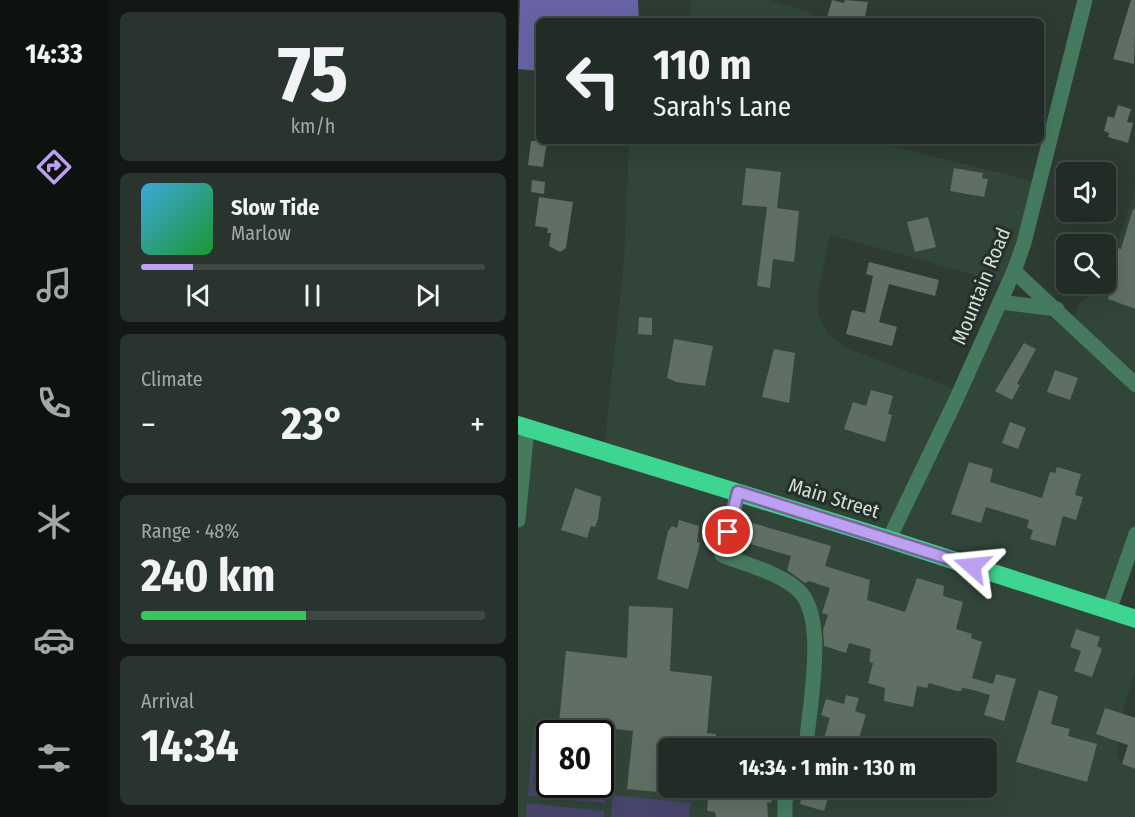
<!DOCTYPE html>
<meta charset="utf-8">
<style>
:root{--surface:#222c26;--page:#2a342e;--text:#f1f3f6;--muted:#a2a7a7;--line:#3f4843;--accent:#bca0f2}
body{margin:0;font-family:"Fira Sans Condensed",sans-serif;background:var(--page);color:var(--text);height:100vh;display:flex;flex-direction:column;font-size:22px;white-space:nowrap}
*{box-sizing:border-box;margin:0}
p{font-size:20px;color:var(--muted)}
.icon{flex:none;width:33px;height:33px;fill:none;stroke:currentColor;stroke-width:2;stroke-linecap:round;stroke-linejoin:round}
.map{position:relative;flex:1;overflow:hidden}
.drawer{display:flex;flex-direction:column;gap:12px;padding:12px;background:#131815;width:410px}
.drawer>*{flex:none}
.banner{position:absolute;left:18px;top:18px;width:508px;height:126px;border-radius:9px;box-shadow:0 6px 24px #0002,0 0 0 2px var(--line);background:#222c26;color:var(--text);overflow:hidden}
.buttons{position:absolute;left:538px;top:162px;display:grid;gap:12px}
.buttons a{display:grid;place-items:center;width:60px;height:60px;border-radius:9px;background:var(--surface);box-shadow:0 6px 24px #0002,0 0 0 2px var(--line);font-size:30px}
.speed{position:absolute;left:18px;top:720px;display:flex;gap:12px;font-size:30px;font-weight:700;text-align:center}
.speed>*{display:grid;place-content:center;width:78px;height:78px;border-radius:50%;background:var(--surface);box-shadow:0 6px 24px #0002,0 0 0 2px var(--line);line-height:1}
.speed .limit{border:3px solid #111;border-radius:9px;background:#fff;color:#111}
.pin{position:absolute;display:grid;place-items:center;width:51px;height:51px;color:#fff;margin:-26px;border:3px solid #fff;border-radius:50%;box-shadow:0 2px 6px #0007}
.me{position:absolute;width:66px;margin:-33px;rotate:288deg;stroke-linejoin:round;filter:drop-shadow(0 0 4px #0008)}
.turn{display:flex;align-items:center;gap:21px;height:126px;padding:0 18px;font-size:27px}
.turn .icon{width:78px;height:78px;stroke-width:2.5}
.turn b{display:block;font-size:42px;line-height:51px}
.big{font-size:45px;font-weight:700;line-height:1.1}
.drawer .card{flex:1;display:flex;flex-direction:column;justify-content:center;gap:9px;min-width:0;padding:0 21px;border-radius:9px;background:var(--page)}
.drawer .dial{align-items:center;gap:0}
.dial b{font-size:78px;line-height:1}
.song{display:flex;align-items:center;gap:18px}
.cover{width:72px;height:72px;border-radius:9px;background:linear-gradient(135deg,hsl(200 70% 55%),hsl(130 70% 35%))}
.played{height:6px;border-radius:3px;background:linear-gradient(90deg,var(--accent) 15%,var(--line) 15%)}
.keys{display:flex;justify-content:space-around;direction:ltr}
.heat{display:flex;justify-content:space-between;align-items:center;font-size:33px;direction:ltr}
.charge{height:9px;border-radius:4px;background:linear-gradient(90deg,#34c759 48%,var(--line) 0)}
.trip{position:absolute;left:140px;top:738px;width:339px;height:60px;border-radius:9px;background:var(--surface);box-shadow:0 6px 24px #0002,0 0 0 2px var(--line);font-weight:700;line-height:60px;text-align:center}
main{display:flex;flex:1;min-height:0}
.tabs{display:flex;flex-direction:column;width:108px;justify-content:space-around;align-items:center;background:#0e120f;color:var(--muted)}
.tabs .icon{width:42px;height:42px}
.tabs .active{color:var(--accent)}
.tabs b{font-size:27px;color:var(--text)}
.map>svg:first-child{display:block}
.built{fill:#314539;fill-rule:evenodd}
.green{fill:#47456d;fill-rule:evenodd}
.forest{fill:#6863a5}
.building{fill:#606f66}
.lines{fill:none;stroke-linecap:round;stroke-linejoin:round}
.minor{stroke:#467a5e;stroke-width:15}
.highway{stroke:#3dd590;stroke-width:18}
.route-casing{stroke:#7a689d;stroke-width:15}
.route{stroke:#bca0f2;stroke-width:10}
.labels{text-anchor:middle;stroke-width:6;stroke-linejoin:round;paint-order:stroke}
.street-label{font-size:20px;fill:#d4ddd7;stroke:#233029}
</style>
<main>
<nav class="tabs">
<b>14:33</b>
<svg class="icon active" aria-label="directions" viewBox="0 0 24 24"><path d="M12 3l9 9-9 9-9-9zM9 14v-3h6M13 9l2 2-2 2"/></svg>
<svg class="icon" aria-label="music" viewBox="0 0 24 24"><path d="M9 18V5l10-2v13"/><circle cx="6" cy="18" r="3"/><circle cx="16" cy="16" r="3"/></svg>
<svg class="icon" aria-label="phone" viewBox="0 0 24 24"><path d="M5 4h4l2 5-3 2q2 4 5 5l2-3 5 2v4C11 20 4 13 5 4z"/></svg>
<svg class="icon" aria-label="climate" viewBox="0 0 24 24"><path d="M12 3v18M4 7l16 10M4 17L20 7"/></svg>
<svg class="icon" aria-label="car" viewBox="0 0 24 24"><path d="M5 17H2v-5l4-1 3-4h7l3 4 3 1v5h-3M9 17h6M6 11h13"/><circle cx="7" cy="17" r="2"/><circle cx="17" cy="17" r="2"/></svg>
<svg class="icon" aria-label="filters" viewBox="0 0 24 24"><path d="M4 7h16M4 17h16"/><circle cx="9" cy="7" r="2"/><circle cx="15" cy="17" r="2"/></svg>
</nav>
<section class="drawer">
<div class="card dial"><b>75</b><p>km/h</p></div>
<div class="card">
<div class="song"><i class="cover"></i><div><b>Slow Tide</b><p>Marlow</p></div></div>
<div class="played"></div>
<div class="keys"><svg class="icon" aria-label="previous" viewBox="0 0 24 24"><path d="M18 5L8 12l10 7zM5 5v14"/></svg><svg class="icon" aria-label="pause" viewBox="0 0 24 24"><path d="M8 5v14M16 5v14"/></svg><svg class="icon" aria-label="next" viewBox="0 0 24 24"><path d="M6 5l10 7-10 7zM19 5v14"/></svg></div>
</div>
<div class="card"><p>Climate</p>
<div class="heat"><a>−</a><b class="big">23°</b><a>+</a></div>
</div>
<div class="card"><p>Range · 48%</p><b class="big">240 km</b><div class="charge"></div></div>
<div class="card"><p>Arrival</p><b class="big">14:34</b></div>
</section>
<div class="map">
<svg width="618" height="817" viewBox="0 0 618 817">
<rect width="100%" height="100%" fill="#2d3b33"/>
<g class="built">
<path d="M174 0H252L295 13 293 21H170Z"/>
<path d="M111 141H354L521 183 490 284 312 235 300 295V313L310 334 328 348 442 391 482 302 539 309 555 324 562 302 588 284 617 188V534L591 611 617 619V672L600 727 605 729 598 755 604 764 617 769V817H0V425L86 450 106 260ZM32 734H82V784H32ZM150 748H468V788H150Z"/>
</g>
<g class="green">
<path d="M16 726 93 733 87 803 10 796ZM32 734H82V784H32Z"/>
<path d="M95 795 173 803 171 817H93Z"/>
<path d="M9 803 86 811V817H8Z"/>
</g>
<path class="forest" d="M2 0H120L121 21H21V71L0 69Z"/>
<g class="building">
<path d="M314 0 326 3 327 0 350 2 346 21H308Z"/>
<path d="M613 0H618L616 64 595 59Z"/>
<path d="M600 105 613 109 609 122 615 123 610 143 590 137 591 133 586 131 590 116 596 118Z"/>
<path d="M13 141H29L25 167 10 165Z"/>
<path d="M228 168 263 172 259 208 281 211 276 262 255 259 252 288 239 286 249 207 224 205Z"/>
<path d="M436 168 465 173 464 178 470 179 466 197 432 191Z"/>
<path d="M14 180 27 182 26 194 13 192Z"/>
<path d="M21 197 55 202 48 248 42 252 31 246 33 233H29L30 228 17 226Z"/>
<path d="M615 209 618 210V309L590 299 592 293 588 292V245L603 249Z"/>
<path d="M410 217 418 247 397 252 389 222Z"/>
<path d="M351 262 421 280 417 296 371 284 361 322 379 327 374 346 328 334 334 310 347 313 355 276 348 274Z"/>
<path d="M121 317 134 318V335L120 334Z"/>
<path d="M156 339 195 346 187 386 158 382 149 378Z"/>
<path d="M506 343 518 349 499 384 502 385 494 400 477 391Z"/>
<path d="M256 349 277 353 271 403 244 397Z"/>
<path d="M537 370 560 378 552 400 529 392Z"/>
<path d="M353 390 375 396 370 414 374 415 367 442 326 429 335 402 348 406Z"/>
<path d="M492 422 508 428 500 449 484 443Z"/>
<path d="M451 462 475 469 472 482 524 498 532 472 537 473 539 467 563 474 557 495 565 497 558 520 545 516 537 546 512 539 515 530 509 528 511 520 468 507 463 523 433 514Z"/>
<path d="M57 488 83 497 80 519 77 527 73 526 69 538 43 530Z"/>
<path d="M161 520 181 526 179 542 182 543 170 589 139 579 150 531 154 526 159 528Z"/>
<path d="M235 523 313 546 307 566 352 580 349 600 387 612 399 578 426 586 425 596 445 602 438 629 454 634 453 638 464 642 454 678 475 684 478 674 498 679 486 721 466 715 472 695 451 689 444 688 443 691H439L411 683 409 688 399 686 395 707 366 701 367 688 350 683 355 663 351 662 353 649 331 643 328 653 306 646 305 630 310 615 304 613 312 588 291 581 287 583 269 570 273 556 229 543Z"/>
<path d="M111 606 155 608 152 671 194 676 189 733 198 734 197 748H150V793L109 789 115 731 41 723 48 651 109 658Z"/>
<path d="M558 629 582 637 579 646 584 649 574 677 556 671 563 651 552 647Z"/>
<path d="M521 690 540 696 533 724 552 729 550 736 579 744 569 782 498 762Z"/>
<path d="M328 695 341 698 337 711 348 715 338 748H303L312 718 303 715 308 699 326 704Z"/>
<path d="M587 708 618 718V769L604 764 610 745 578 734Z"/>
<path d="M191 788 256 789 253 803 249 802 250 817H198L197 812 189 811Z"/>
<path d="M286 788H313L306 811 282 804Z"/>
</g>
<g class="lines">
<g class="minor">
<path d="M496 271 618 385"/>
<path d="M482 302 539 309"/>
<path d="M220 492 204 555C228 565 265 573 283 593 308 622 292 702 289 738L285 748"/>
<path d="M0 520 9 428"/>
<path d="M371 539 436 404 496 271 506 243 567 0"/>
<path d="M591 611 618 534"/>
<path d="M267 817V801L272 788"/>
</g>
<path class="highway" d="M0 425 354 534 618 619"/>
</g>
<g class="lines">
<g class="route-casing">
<path id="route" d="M210 532 220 492 454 566"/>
</g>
<use href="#route" class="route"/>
</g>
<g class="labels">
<g class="street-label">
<text transform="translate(463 286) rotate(-68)" y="7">Mountain Road</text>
<text transform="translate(316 498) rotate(17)" y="7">Main Street</text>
</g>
</g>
</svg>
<div class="buttons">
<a><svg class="icon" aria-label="sound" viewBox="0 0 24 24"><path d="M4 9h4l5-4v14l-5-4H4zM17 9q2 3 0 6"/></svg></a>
<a><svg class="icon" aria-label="search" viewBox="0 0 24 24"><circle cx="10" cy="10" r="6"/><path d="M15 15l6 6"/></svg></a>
</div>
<div class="speed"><div class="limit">80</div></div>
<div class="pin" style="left:210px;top:532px;background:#d93025"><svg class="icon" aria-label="arrive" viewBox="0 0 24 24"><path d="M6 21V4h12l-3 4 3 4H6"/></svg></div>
<svg class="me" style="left:454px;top:566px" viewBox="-20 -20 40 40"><path d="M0-17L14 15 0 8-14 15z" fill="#bca0f2" stroke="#fff" stroke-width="4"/></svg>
<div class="trip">14:34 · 1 min · 130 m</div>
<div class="banner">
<div class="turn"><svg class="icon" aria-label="left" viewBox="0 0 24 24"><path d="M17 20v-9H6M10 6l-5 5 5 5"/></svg><div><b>110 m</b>Sarah's Lane</div></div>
</div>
</div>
</main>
